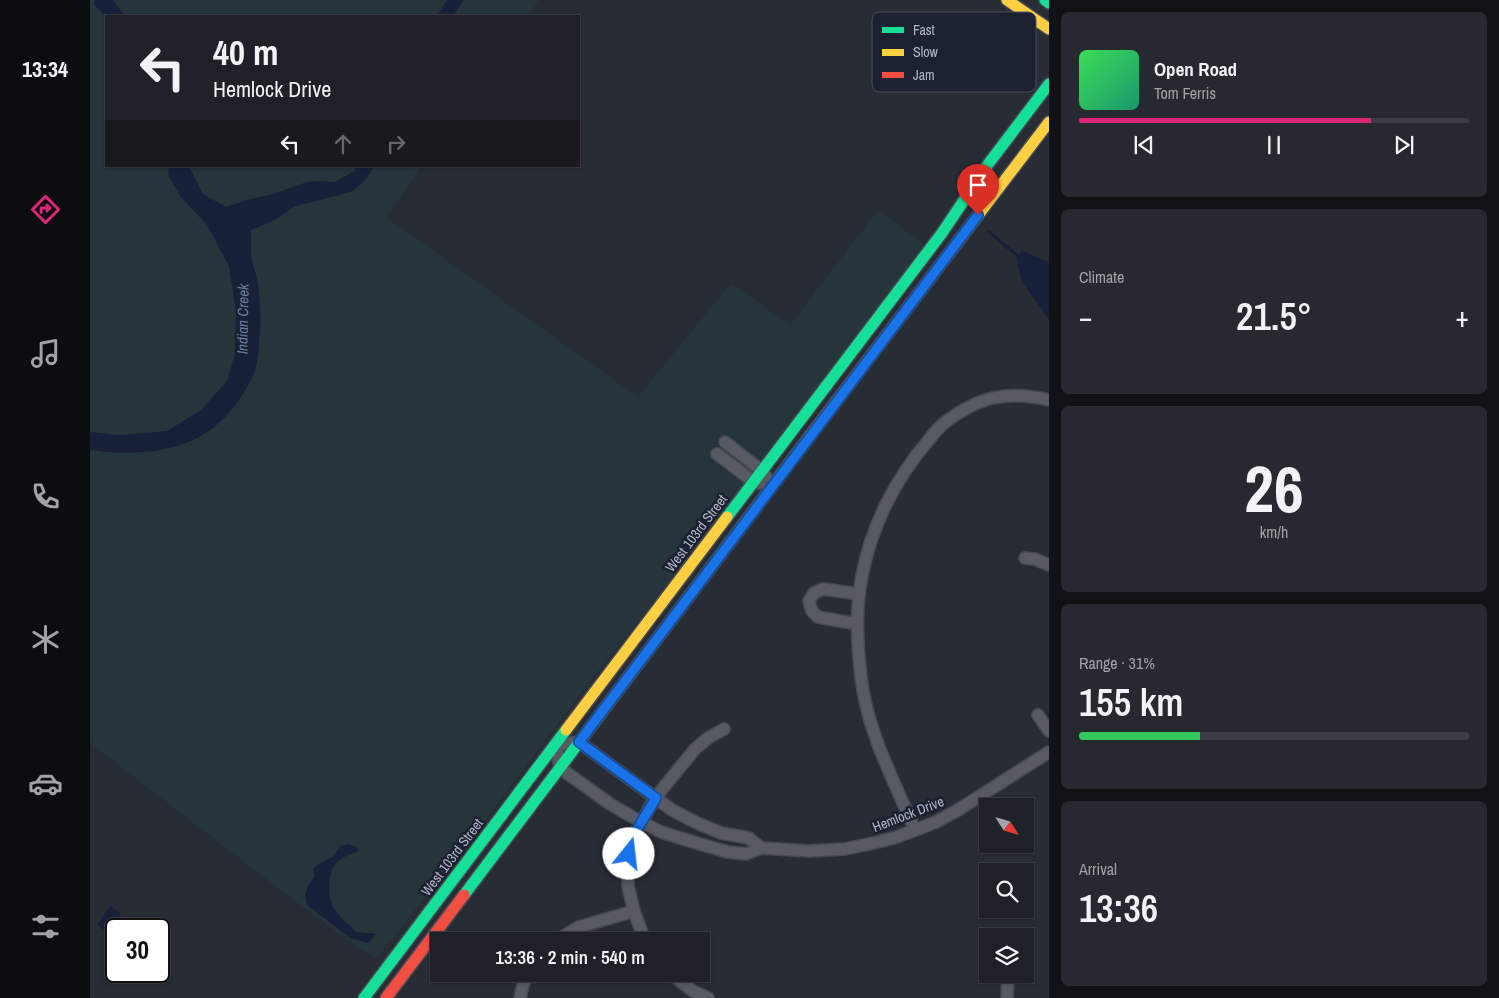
<!DOCTYPE html>
<meta charset="utf-8">
<style>
:root{--surface:#1e2128;--page:#262930;--text:#f1f3f6;--muted:#a1a3a8;--line:#3c3e45;--accent:#db2777}
body{margin:0;font-family:"Archivo Narrow",sans-serif;background:var(--page);color:var(--text);height:100vh;display:flex;flex-direction:column;font-size:19px;white-space:nowrap}
*{box-sizing:border-box;margin:0}
p{font-size:16px;color:var(--muted)}
.icon{flex:none;width:28px;height:28px;fill:none;stroke:currentColor;stroke-width:2;stroke-linecap:round;stroke-linejoin:round}
.map{position:relative;flex:1;overflow:hidden}
.sheet{display:flex;flex-direction:column;gap:12px;padding:12px;background:#101216;width:450px}
.sheet>*{flex:none}
.guide{position:absolute;left:15px;top:15px;width:475px;height:152px;border-radius:0px;box-shadow:0 1px 4px #0004,0 0 0 1px var(--line);background:#1e2128;color:var(--text);overflow:hidden}
.needle{width:32px;rotate:127deg}
.tools{position:absolute;left:889px;top:798px;display:grid;gap:10px}
.tools a{display:grid;place-items:center;width:55px;height:55px;border-radius:0px;background:var(--surface);box-shadow:0 1px 4px #0004,0 0 0 1px var(--line);font-size:25px}
.speed{position:absolute;left:15px;top:918px;display:flex;gap:10px;font-size:25px;font-weight:700;text-align:center}
.speed>*{display:grid;place-content:center;width:65px;height:65px;border-radius:50%;background:var(--surface);box-shadow:0 1px 4px #0004,0 0 0 1px var(--line);line-height:1}
.speed .limit{border:2px solid #111;border-radius:8px;background:#fff;color:#111}
.pin{position:absolute;display:grid;place-items:center;width:42px;height:42px;color:#fff;margin:-51px -21px;border-radius:50% 50% 50% 0;rotate:-45deg;box-shadow:0 0 5px #0007}
.pin .icon{rotate:45deg}
.me{position:absolute;width:55px;margin:-28px;rotate:16deg;stroke-linejoin:round;filter:drop-shadow(0 0 4px #0008)}
.turn{display:flex;align-items:center;gap:18px;height:105px;padding:0 25px;font-size:22px}
.turn .icon{width:65px;height:65px;stroke-width:2.5}
.turn b{display:block;font-size:35px;line-height:42px}
.lanes{display:flex;align-items:center;height:48px;padding:0 25px;background:#0003;justify-content:center;gap:25px;direction:ltr}
.lanes .off{opacity:.35}
.big{font-size:38px;font-weight:600;line-height:1.1}
.sheet .card{flex:1;display:flex;flex-direction:column;justify-content:center;gap:8px;min-width:0;padding:0 18px;border-radius:8px;background:var(--page)}
.sheet .dial{align-items:center;gap:0}
.dial b{font-size:65px;line-height:1}
.song{display:flex;align-items:center;gap:15px}
.cover{width:60px;height:60px;border-radius:8px;background:linear-gradient(135deg,hsl(130 70% 55%),hsl(160 70% 35%))}
.played{height:5px;border-radius:2px;background:linear-gradient(90deg,var(--accent) 75%,var(--line) 75%)}
.keys{display:flex;justify-content:space-around;direction:ltr}
.heat{display:flex;justify-content:space-between;align-items:center;font-size:28px;direction:ltr}
.charge{height:8px;border-radius:4px;background:linear-gradient(90deg,#34c759 31%,var(--line) 0)}
.trip{position:absolute;left:340px;top:932px;width:280px;height:50px;border-radius:0px;background:var(--surface);box-shadow:0 1px 4px #0004,0 0 0 1px var(--line);font-weight:600;line-height:50px;text-align:center}
main{display:flex;flex:1;min-height:0}
.tabs{display:flex;flex-direction:column;width:90px;justify-content:space-around;align-items:center;background:#0c0d10;color:var(--muted)}
.tabs .icon{width:35px;height:35px}
.tabs .selected{color:var(--accent)}
.tabs b{font-size:22px;color:var(--text)}
.map>svg:first-child{display:block}
.green{fill:#25353b}
.water{fill:#172038}
.lines{fill:none;stroke-linecap:round;stroke-linejoin:round}
.stream{stroke:#172038;stroke-width:3}
.street-casing{stroke:#454952;stroke-width:14}
.fast-casing{stroke:#454952;stroke-width:14}
.slow-casing{stroke:#454952;stroke-width:14}
.jam-casing{stroke:#454952;stroke-width:14}
.street{stroke:#575a63;stroke-width:11}
.fast{stroke:#16e098;stroke-width:11}
.slow{stroke:#ffcf43;stroke-width:11}
.jam{stroke:#f24e42;stroke-width:11}
.route-casing{stroke:#114b97;stroke-width:12}
.route{stroke:#1a73e8;stroke-width:9}
.labels{text-anchor:middle;stroke-width:5;stroke-linejoin:round;paint-order:stroke}
.street-label{font-size:14px;fill:#b0b6c7;stroke:#1b2130}
.water-label{font-size:15px;font-style:italic;fill:#697ca7;stroke:#1b2130}
.key{fill:#1b2130;stroke:#484e5d;stroke-width:1}
.key-label{font-size:14px;fill:#b0b6c7}
</style>
<main>
<nav class="tabs">
<b>13:34</b>
<svg class="icon selected" aria-label="directions" viewBox="0 0 24 24"><path d="M12 3l9 9-9 9-9-9zM9 14v-3h6M13 9l2 2-2 2"/></svg>
<svg class="icon" aria-label="music" viewBox="0 0 24 24"><path d="M9 18V5l10-2v13"/><circle cx="6" cy="18" r="3"/><circle cx="16" cy="16" r="3"/></svg>
<svg class="icon" aria-label="phone" viewBox="0 0 24 24"><path d="M5 4h4l2 5-3 2q2 4 5 5l2-3 5 2v4C11 20 4 13 5 4z"/></svg>
<svg class="icon" aria-label="climate" viewBox="0 0 24 24"><path d="M12 3v18M4 7l16 10M4 17L20 7"/></svg>
<svg class="icon" aria-label="car" viewBox="0 0 24 24"><path d="M5 17H2v-5l4-1 3-4h7l3 4 3 1v5h-3M9 17h6M6 11h13"/><circle cx="7" cy="17" r="2"/><circle cx="17" cy="17" r="2"/></svg>
<svg class="icon" aria-label="filters" viewBox="0 0 24 24"><path d="M4 7h16M4 17h16"/><circle cx="9" cy="7" r="2"/><circle cx="15" cy="17" r="2"/></svg>
</nav>
<div class="map">
<svg width="959" height="998" viewBox="0 0 959 998">
<rect width="100%" height="100%" fill="#282c35"/>
<path class="green" d="M0 0H449L438 16H16V166H332L296 217 548 397 641 283 700 325 788 210 835 245 574 590 506 674 367 857 287 958 269 948 197 895 0 743Z"/>
<g class="water">
<path d="M4 0H23L35 16H16V18L4 4Z"/>
<path d="M357 0H374L363 16H347Z"/>
<path d="M79 166H99L113 194 136 207 160 199 183 194 217 182 231 181 245 182 264 171 266 166H284L277 178 263 191 204 207 185 220 161 230C161 240 161 251 162 261 163 267 166 273 167 279 170 296 171 315 170 332 169 342 169 353 167 362 165 375 158 386 151 397 117 451 58 458 0 450V432L30 435 77 431 111 410 137 381 145 354 146 312 139 266 117 225 91 197 78 175Z"/>
<path d="M932 251 957 261 959 264V320L935 286 930 275 926 258Z"/>
<path d="M258 844 268 848V851C262 854 252 857 247 862 237 872 237 898 245 910 250 918 260 925 266 932L286 934 279 943 260 938 217 905 215 896 217 888 224 877 223 869 227 865 244 856 250 846Z"/>
<path d="M20 906 31 914 17 932 7 925Z"/>
</g>
<g class="lines">
<path class="stream" d="M899 232 929 257"/>
<g class="street-casing">
<g id="street">
<path d="M635 442 672 471 676 476"/>
<path d="M627 454 664 482 670 483"/>
<path d="M935 558 945 559 959 565"/>
<path d="M767 624 728 617 722 611 719 601 724 593 733 589 769 594"/>
<path d="M948 715 959 731"/>
<path d="M825 830C804 781 777 731 771 677 767 644 765 609 772 576 781 527 805 479 838 441 842 436 847 429 853 424 867 413 885 402 903 398 921 394 941 396 959 400"/>
<path d="M671 848 659 838 631 833 607 823 582 810 489 742 466 745 470 768 520 804 551 822 571 832 613 845 638 852 656 854 671 848 719 851 755 849 784 843 807 837 846 822 868 810 959 752"/>
<path d="M465 941 489 927 544 911"/>
<path d="M555 941 544 911 538 886V866L541 843 546 832 565 798 605 749 618 738 634 729"/>
<path d="M581 974 603 991 618 998"/>
<path d="M430 998 433 985 438 974"/>
<path d="M917 998 918 974"/>
</g>
</g>
<g class="fast-casing">
<g id="fast">
<path d="M955 0 959 3"/>
<path d="M637 517 852 233 899 163 959 84"/>
<path d="M374 895 720 436"/>
<path d="M274 998 476 730"/>
</g>
</g>
<g class="slow-casing">
<g id="slow">
<path d="M917 0 959 29"/>
<path d="M720 436 959 122"/>
<path d="M476 730 637 517"/>
</g>
</g>
<g class="jam-casing">
<path id="jam" d="M296 998 374 895"/>
</g>
<use href="#street" class="street"/>
<use href="#fast" class="fast"/>
<use href="#slow" class="slow"/>
<use href="#jam" class="jam"/>
</g>
<g class="lines">
<g class="route-casing">
<path id="route" d="M539 854C542 833 555 817 566 798L489 742 888 215"/>
</g>
<use href="#route" class="route"/>
</g>
<g class="labels">
<g class="street-label">
<text transform="translate(606 533) rotate(-53)" y="5">West 103rd Street</text>
<text transform="translate(818 814) rotate(-21)" y="5">Hemlock Drive</text>
<text transform="translate(362 857) rotate(-53)" y="5">West 103rd Street</text>
</g>
<g class="water-label">
<text transform="translate(153 319) rotate(-89)" y="5">Indian Creek</text>
</g>
</g>
<rect x="782" y="12" width="164" height="80" rx="8" class="key"/>
<rect x="792" y="27" width="22" height="6" fill="#16e098"/>
<rect x="792" y="49" width="22" height="7" fill="#ffcf43"/>
<rect x="792" y="72" width="22" height="6" fill="#f24e42"/>
<g class="key-label">
<text x="823" y="35">Fast</text>
<text x="823" y="57">Slow</text>
<text x="823" y="80">Jam</text>
</g>
</svg>
<div class="tools">
<a><svg class="needle" viewBox="-14 -14 28 28"><path d="M0-13l5 13h-10z" fill="#e53935"/><path d="M0 13l5-13h-10z" fill="#a1a3a8"/></svg></a>
<a><svg class="icon" aria-label="search" viewBox="0 0 24 24"><circle cx="10" cy="10" r="6"/><path d="M15 15l6 6"/></svg></a>
<a><svg class="icon" aria-label="layers" viewBox="0 0 24 24"><path d="M12 4l9 5-9 5-9-5zM3 14l9 5 9-5"/></svg></a>
</div>
<div class="speed"><div class="limit">30</div></div>
<div class="pin" style="left:888px;top:215px;background:#d93025"><svg class="icon" aria-label="arrive" viewBox="0 0 24 24"><path d="M6 21V4h12l-3 4 3 4H6"/></svg></div>
<svg class="me" style="left:539px;top:854px" viewBox="-20 -20 40 40"><circle r="19" fill="#fff"/><path d="M0-13L10 11 0 6-10 11z" fill="#1a73e8"/></svg>
<div class="trip">13:36 · 2 min · 540 m</div>
<div class="guide">
<div class="turn"><svg class="icon" aria-label="left" viewBox="0 0 24 24"><path d="M17 20v-9H6M10 6l-5 5 5 5"/></svg><div><b>40 m</b>Hemlock Drive</div></div>
<div class="lanes"><svg class="icon" aria-label="left" viewBox="0 0 24 24"><path d="M17 20v-9H6M10 6l-5 5 5 5"/></svg><svg class="icon off" aria-label="ahead" viewBox="0 0 24 24"><path d="M12 20V5M6 11l6-6 6 6"/></svg><svg class="icon off" aria-label="right" viewBox="0 0 24 24"><path d="M7 20v-9h11M14 6l5 5-5 5"/></svg></div>
</div>
</div>
<section class="sheet">
<div class="card">
<div class="song"><i class="cover"></i><div><b>Open Road</b><p>Tom Ferris</p></div></div>
<div class="played"></div>
<div class="keys"><svg class="icon" aria-label="previous" viewBox="0 0 24 24"><path d="M18 5L8 12l10 7zM5 5v14"/></svg><svg class="icon" aria-label="pause" viewBox="0 0 24 24"><path d="M8 5v14M16 5v14"/></svg><svg class="icon" aria-label="next" viewBox="0 0 24 24"><path d="M6 5l10 7-10 7zM19 5v14"/></svg></div>
</div>
<div class="card"><p>Climate</p>
<div class="heat"><a>−</a><b class="big">21.5°</b><a>+</a></div>
</div>
<div class="card dial"><b>26</b><p>km/h</p></div>
<div class="card"><p>Range · 31%</p><b class="big">155 km</b><div class="charge"></div></div>
<div class="card"><p>Arrival</p><b class="big">13:36</b></div>
</section>
</main>
